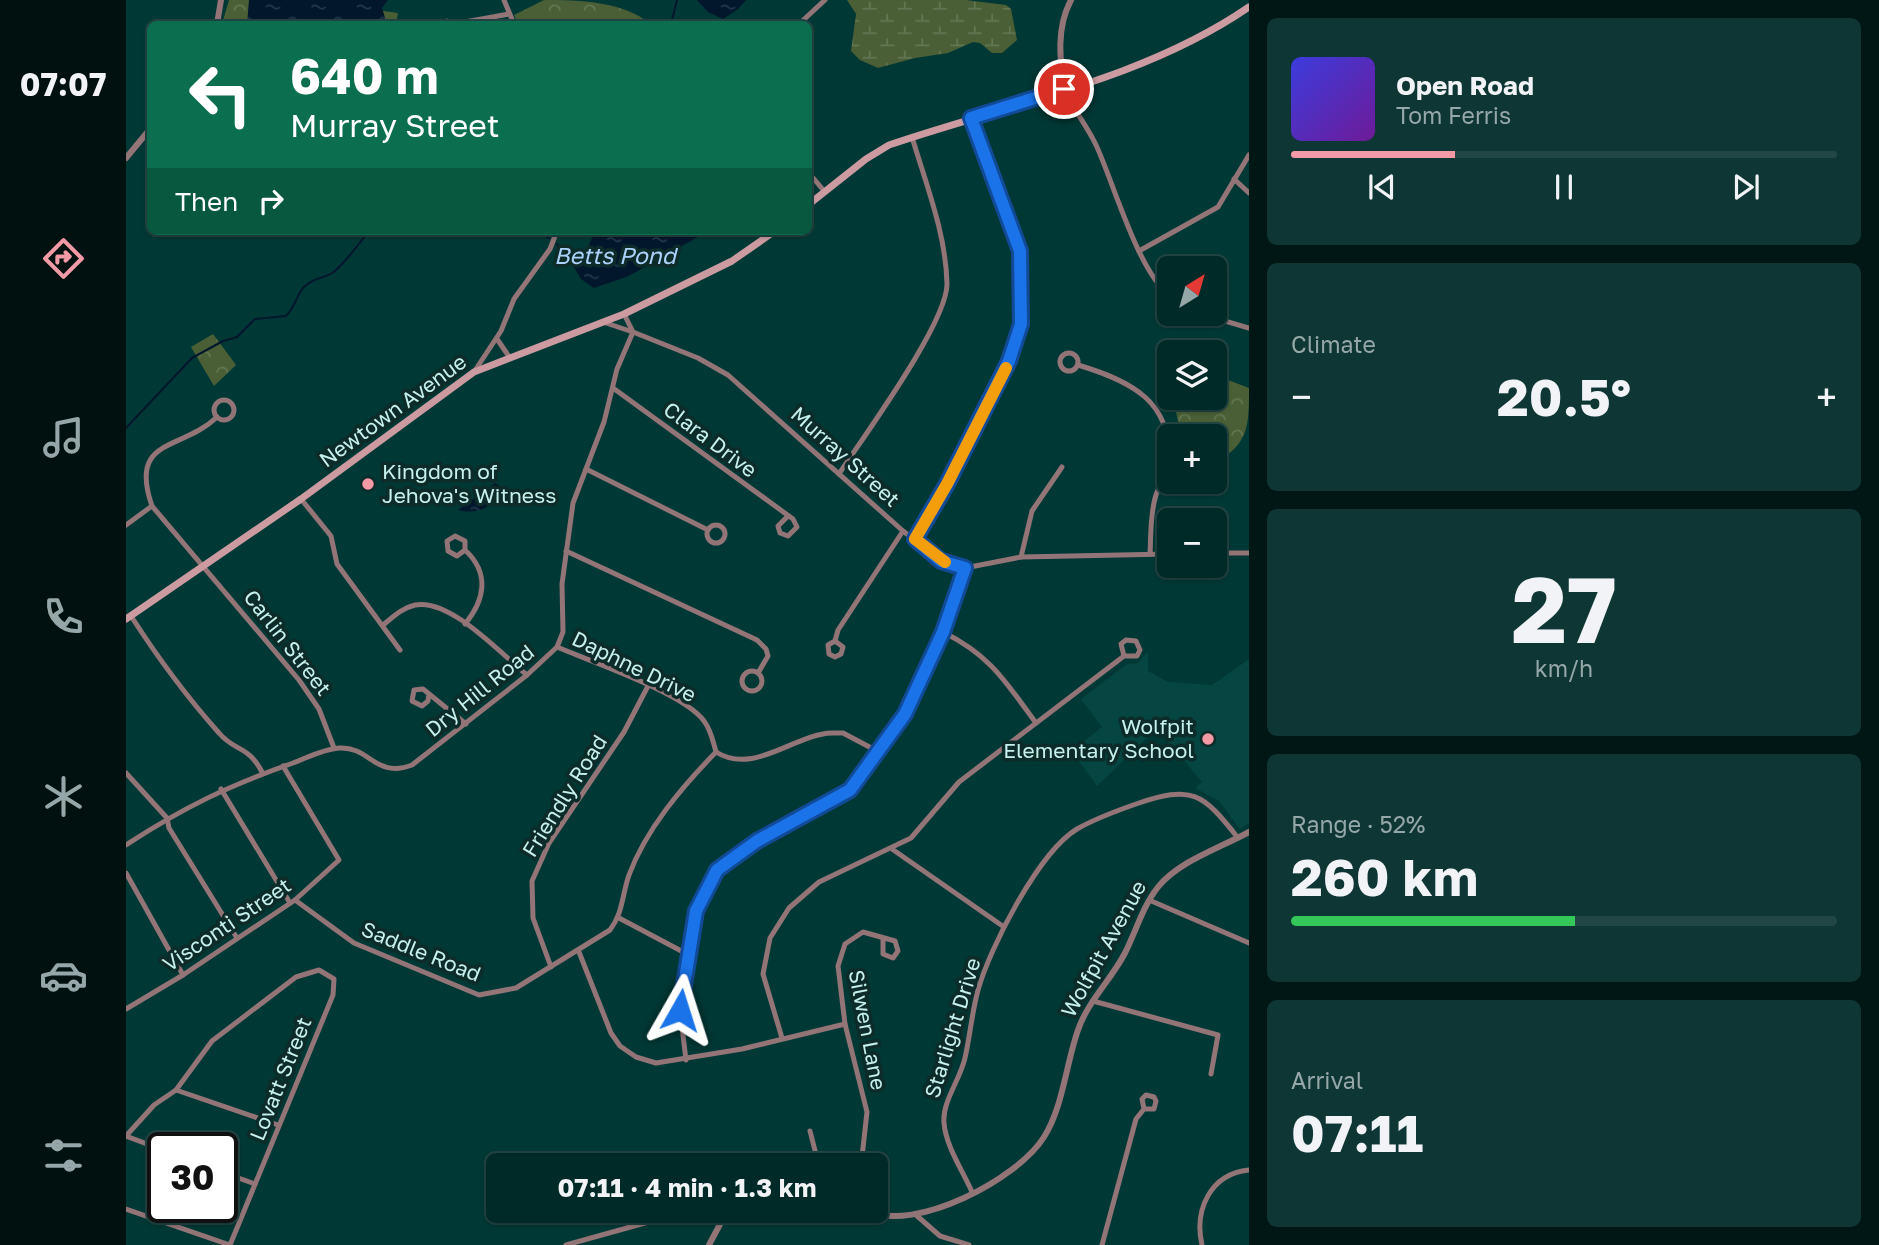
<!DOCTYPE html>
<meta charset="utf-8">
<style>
:root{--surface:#002a28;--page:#0e3634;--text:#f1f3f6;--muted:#95a7a8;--line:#224645;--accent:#f39aa7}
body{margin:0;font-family:"Golos Text",sans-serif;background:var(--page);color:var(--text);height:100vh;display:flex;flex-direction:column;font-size:26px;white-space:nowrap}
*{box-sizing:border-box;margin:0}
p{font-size:23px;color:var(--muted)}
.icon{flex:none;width:38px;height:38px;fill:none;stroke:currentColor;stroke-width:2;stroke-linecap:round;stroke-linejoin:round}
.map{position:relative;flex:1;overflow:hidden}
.sheet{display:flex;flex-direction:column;gap:18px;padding:18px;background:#001716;width:630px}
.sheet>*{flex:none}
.banner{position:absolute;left:21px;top:21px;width:665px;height:214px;border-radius:10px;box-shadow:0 2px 5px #0004,0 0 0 2px var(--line);background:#0b6e4f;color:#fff;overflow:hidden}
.needle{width:46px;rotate:37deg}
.tools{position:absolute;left:1031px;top:256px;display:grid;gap:14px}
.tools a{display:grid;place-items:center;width:70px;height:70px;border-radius:10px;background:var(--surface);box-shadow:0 2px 5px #0004,0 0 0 2px var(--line);font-size:35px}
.speed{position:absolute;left:21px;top:1132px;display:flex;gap:14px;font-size:35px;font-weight:700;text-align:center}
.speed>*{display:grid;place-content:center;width:91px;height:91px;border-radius:50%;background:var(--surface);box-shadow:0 2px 5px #0004,0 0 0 2px var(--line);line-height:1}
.speed .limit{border:4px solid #111;border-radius:10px;background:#fff;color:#111}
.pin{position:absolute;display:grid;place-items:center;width:60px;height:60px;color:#fff;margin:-30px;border:4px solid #fff;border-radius:50%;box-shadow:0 2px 7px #0007}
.me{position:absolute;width:77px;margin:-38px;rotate:6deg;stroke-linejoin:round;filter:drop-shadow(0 0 5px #0008)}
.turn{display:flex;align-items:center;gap:24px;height:147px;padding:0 28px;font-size:32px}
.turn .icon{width:91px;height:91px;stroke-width:2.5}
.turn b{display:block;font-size:49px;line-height:60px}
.then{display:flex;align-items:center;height:66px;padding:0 28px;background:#0003;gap:14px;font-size:26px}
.big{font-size:52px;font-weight:700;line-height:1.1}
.sheet .widget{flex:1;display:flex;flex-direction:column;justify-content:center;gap:10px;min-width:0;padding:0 24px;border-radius:10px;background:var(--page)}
.sheet .dial{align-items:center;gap:0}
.dial b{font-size:91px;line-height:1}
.song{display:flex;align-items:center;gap:21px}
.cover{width:84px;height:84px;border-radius:10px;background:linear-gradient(135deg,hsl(240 70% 55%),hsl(280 70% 35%))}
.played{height:7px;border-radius:4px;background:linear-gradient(90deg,var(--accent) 30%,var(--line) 30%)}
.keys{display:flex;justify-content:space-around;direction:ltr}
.heat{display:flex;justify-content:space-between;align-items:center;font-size:38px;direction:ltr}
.charge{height:10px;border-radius:5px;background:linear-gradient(90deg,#34c759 52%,var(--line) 0)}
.trip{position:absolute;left:360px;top:1153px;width:402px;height:70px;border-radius:10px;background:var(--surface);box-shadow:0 2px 5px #0004,0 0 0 2px var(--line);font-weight:700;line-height:70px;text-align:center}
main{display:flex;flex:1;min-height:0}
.tab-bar{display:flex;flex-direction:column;width:126px;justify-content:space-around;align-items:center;background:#001110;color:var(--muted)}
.tab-bar .icon{width:49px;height:49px}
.tab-bar .active{color:var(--accent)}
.tab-bar b{font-size:32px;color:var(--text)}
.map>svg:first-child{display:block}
.built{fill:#054643}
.wetland{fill:url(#wetland-marsh)}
.park{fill:url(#park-crowns)}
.water{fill:url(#water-ripples)}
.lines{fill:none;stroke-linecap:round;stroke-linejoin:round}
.stream{stroke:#02162c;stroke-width:2}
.minor{stroke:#937578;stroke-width:5}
.tertiary{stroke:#937578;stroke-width:6}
.secondary{stroke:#cc9ba1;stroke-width:7}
.route-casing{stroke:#114b97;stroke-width:18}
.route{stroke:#1a73e8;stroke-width:12}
.slow{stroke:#f59e0b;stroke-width:12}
.poi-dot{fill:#f39aa7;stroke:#0d2b29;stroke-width:2.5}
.labels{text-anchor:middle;stroke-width:7;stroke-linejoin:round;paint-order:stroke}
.street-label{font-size:21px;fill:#c5f0ed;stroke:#0d2b29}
.poi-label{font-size:21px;fill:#c5f0ed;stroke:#0d2b29;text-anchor:start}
.water-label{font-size:23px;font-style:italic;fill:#acd2fb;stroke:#0d2b29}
</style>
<main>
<nav class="tab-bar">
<b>07:07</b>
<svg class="icon active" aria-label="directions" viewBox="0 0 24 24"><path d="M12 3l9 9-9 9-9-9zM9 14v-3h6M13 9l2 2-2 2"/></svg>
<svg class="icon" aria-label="music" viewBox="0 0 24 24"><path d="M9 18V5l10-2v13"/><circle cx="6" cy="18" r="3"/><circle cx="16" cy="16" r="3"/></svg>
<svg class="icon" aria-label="phone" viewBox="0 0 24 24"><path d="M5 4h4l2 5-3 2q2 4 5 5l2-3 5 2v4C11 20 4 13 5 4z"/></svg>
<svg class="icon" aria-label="climate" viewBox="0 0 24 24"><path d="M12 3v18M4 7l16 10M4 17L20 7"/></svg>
<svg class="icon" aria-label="car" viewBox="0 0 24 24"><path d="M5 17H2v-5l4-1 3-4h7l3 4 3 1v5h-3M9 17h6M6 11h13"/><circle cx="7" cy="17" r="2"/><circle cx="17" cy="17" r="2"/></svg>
<svg class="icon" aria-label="filters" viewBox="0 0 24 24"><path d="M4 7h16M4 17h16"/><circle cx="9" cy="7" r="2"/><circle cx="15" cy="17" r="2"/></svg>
</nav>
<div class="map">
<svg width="1123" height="1245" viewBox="0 0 1123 1245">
<defs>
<pattern id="wetland-marsh" width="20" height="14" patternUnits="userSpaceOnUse" patternTransform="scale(1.75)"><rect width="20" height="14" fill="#4a5f35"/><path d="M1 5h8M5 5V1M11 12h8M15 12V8" fill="none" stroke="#637653"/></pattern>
<pattern id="park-crowns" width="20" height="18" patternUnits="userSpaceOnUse" patternTransform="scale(1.75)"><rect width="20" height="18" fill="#4a5f35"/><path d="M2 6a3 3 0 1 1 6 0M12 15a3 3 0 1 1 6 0" fill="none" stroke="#637653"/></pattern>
<pattern id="water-ripples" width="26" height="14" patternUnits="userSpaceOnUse" patternTransform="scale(1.75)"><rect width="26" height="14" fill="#02162c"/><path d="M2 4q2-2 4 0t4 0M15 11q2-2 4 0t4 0" fill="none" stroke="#25384b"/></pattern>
</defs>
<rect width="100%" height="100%" fill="#003835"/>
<path class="built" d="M1022 651V671L1042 682 1086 685 1123 659V823L1114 829 1093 801 1069 788 1076 782 1031 728 971 786 946 751 976 727 955 699 1001 664 1012 663Z"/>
<path class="wetland" d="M721 0H840L880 5 885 9 891 40 876 53H866L854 43 847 42 822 53 789 58 752 68 734 60 725 51 730 14Z"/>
<g class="park">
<path d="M103 0H252L250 10 272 13 270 24H96Z"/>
<path d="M418 0C455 0 495 1 525 24H392L388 15Z"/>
<path d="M87 334 110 365 88 386 65 347Z"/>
<path d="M1089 375 1123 388C1123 425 1123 445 1089 462L1088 436H1055L1047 397H1088Z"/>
</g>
<g class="water">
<path d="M123 0H262L256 8 261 24H121Z"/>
<path d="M571 0H620L612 9 597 19 582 12Z"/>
<path d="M469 231H569L572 237 503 276 468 288 455 279 445 262 457 259Z"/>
<path d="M369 483 381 491V498H372C360 510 349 514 332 510Z"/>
</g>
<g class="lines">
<g class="stream">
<path d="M545 24 551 0"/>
<path d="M408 231 423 238"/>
<path d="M431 244 446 262"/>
<path d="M0 428 66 358 97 341 111 337 129 319 160 316C169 307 170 297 177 288 186 278 196 279 206 273 215 268 236 240 243 231"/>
</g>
<g class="minor">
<path d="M378 0 388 24"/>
<path d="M314 24 321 21 327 24"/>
<path d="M328 24 383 14"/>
<path d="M673 24 699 0"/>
<path d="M938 89C947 109 961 126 970 145 987 181 1013 274 1043 294"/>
<path d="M682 172 699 192"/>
<path d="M1108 179 1123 193"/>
<path d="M1013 251 1092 207 1123 155"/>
<path d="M1072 313 1123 328"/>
<path d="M498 314 507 332 572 358 602 375 777 531 815 561 839 568 895 557 1043 554"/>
<path d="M371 339 384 358"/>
<circle cx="943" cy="362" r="9"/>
<path d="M952 365C1005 381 1049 402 1042 466 1041 477 1033 485 1030 495 1024 513 1025 536 1024 554"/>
<path d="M348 372 375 331 388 299 424 249 431 231"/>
<path d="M487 388 667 519 671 527 662 536 654 533 652 526 661 517"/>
<circle cx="98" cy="410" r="10"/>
<path d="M91 417C56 451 2 437 26 506L173 680 193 709 208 748"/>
<path d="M460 469 582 530"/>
<path d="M713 474C738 436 821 323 821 284 820 234 800 184 786 137"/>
<path d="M175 499 205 536 211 564 274 650"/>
<circle cx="590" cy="534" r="9"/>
<path d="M0 525 26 506"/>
<path d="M789 539 821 484 883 361 895 324 894 251 845 118"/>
<path d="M339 550 331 556 322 551 321 541 329 536 339 541V550C364 573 359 600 339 624"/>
<path d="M440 551 631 640 640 649 642 656 632 673"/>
<path d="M1088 553H1123"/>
<path d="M895 557 906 511 936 467"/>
<path d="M5 616C32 658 60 696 93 733 109 752 122 745 136 772"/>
<path d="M257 625C267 617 276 608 289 605 324 598 374 653 401 675"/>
<path d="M817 632C865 656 879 681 910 723"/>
<path d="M709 641 717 647 715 654 709 657 703 654 702 645 709 641 712 630 777 531"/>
<path d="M431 647C466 662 558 693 578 721 585 730 587 741 590 752"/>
<circle cx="626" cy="681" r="10"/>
<path d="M303 694 302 701 296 706 286 701 288 690 297 689 340 724"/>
<path d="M590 752C628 776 668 734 706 733H717L751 751"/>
<path d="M0 773 41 818 43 828 111 938"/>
<path d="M95 789 164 903"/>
<path d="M0 845C58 807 102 786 167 763 181 758 197 749 213 748 244 746 249 779 286 765L401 675 431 647 437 632 436 584 447 503 478 422 491 369 507 332 477 322"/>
<path d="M766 849 878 927"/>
<path d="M0 873 57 975"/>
<path d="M169 900 228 943 353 995 390 988 484 930C497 913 496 895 503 875 520 829 556 787 590 752"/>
<path d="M1023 900 1123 943"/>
<path d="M493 918 561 954"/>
<path d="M453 952 485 1033 494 1046 510 1057 530 1063 616 1049 719 1024"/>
<path d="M425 967 407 918 406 881 423 843 498 732 522 686"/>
<path d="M967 1001 1092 1035 1085 1074"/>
<path d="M0 1009 57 975 169 900 213 860 157 766"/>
<path d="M656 1038 637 974 644 938 663 908 693 882 785 838 833 782 998 656H1011L1014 650 1010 641 1000 640 995 644 998 656"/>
<path d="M560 1060 554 1010 555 988 570 911 591 870 631 841 724 790 779 714 817 632 839 568"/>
<path d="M50 1090 152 1125"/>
<path d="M684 1131 693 1166"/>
<path d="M735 1166 741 1112 719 1024 712 966 719 944 737 932 769 941 772 951 767 958 757 954V939"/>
<path d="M96 1172 129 1184"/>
<path d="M846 1192C837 1171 820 1147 818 1123 816 1102 834 1080 839 1058 844 1036 846 1012 852 990 864 947 913 852 951 829 970 818 990 811 1010 804 1066 785 1076 792 1112 838"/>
<path d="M0 1209 104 1245 207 995 208 979 193 970 170 977 86 1041 50 1090 28 1105 0 1136 37 1150"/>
<path d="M790 1215 814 1236 843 1245"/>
<path d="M440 1245 562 1211"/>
<path d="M976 1245 1010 1119 1018 1109 1016 1099 1020 1095 1028 1097 1030 1101 1028 1109H1018"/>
<path d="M1076 1245C1068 1210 1084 1174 1123 1170"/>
</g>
<g class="tertiary">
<path d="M91 24 95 0"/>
<path d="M938 89C934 59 930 28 945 0"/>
<path d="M0 158 24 129"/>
<path d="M742 1211C789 1233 892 1179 918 1137 937 1107 940 1064 952 1030 962 1001 985 980 999 953 1010 931 1017 906 1032 887 1053 861 1094 848 1123 832"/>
<path d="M583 1245 601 1211"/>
</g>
<g class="secondary">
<path d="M682 205 740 159 763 145C882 104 1017 80 1123 7"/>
<path d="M0 619 175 499 348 372 498 314 606 261 649 231"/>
</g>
</g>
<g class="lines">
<g class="route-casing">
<path id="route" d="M554 1010 570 911 591 870 631 841 724 790 779 714 817 632 839 568 815 561 789 539 821 484 883 361 895 324 894 251 845 118 938 89"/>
</g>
<use href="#route" class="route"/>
<path class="slow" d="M819 562 789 539 821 484 880 368"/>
</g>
<g class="poi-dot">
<circle cx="242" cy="484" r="7"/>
<circle cx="1082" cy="739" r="7"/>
</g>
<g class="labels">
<g class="street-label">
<text transform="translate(267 411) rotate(-36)" y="7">Newtown Avenue</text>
<text transform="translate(584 440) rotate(37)" y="7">Clara Drive</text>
<text transform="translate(719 457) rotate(42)" y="7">Murray Street</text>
<text transform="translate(161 643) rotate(52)" y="7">Carlin Street</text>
<text transform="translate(508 667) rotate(26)" y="7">Daphne Drive</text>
<text transform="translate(354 691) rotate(-39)" y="7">Dry Hill Road</text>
<text transform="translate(439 796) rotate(-58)" y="7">Friendly Road</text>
<text transform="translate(101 925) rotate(-34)" y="7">Visconti Street</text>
<text transform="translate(978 949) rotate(-61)" y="7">Wolfpit Avenue</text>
<text transform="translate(295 952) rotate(22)" y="7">Saddle Road</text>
<text transform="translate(827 1028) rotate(-73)" y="7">Starlight Drive</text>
<text transform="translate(741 1030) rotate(79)" y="7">Silwen Lane</text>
<text transform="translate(155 1079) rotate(-68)" y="7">Lovatt Street</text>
</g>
<g class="poi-label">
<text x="256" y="479">Kingdom of<tspan x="256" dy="24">Jehova's Witness</tspan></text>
<text x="1068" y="734" text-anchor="end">Wolfpit<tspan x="1068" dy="24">Elementary School</tspan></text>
</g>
<g class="water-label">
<text x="489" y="264">Betts Pond</text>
</g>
</g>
</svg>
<div class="tools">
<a><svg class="needle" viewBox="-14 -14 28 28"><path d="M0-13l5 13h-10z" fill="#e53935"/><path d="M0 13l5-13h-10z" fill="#95a7a8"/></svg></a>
<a><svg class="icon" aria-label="layers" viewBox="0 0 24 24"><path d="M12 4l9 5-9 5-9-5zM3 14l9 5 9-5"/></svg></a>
<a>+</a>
<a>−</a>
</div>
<div class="speed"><div class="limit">30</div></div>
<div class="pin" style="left:938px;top:89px;background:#d93025"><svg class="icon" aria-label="arrive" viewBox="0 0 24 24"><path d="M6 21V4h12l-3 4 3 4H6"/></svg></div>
<svg class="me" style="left:554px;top:1010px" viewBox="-20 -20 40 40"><path d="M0-17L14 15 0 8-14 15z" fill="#1a73e8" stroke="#fff" stroke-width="4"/></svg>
<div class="trip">07:11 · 4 min · 1.3 km</div>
<div class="banner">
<div class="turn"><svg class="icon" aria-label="left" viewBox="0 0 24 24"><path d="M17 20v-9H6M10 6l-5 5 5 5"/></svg><div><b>640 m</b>Murray Street</div></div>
<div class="then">Then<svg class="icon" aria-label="right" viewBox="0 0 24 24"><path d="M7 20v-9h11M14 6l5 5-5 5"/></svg></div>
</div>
</div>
<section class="sheet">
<div class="widget">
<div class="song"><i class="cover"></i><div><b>Open Road</b><p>Tom Ferris</p></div></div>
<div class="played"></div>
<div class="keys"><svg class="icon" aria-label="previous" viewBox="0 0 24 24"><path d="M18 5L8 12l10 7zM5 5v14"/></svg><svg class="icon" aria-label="pause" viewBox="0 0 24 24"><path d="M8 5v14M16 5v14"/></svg><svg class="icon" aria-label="next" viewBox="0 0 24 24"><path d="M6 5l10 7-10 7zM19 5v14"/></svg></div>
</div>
<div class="widget"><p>Climate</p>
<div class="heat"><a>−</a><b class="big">20.5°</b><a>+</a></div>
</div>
<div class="widget dial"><b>27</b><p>km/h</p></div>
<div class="widget"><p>Range · 52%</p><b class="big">260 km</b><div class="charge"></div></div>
<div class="widget"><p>Arrival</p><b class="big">07:11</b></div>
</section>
</main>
